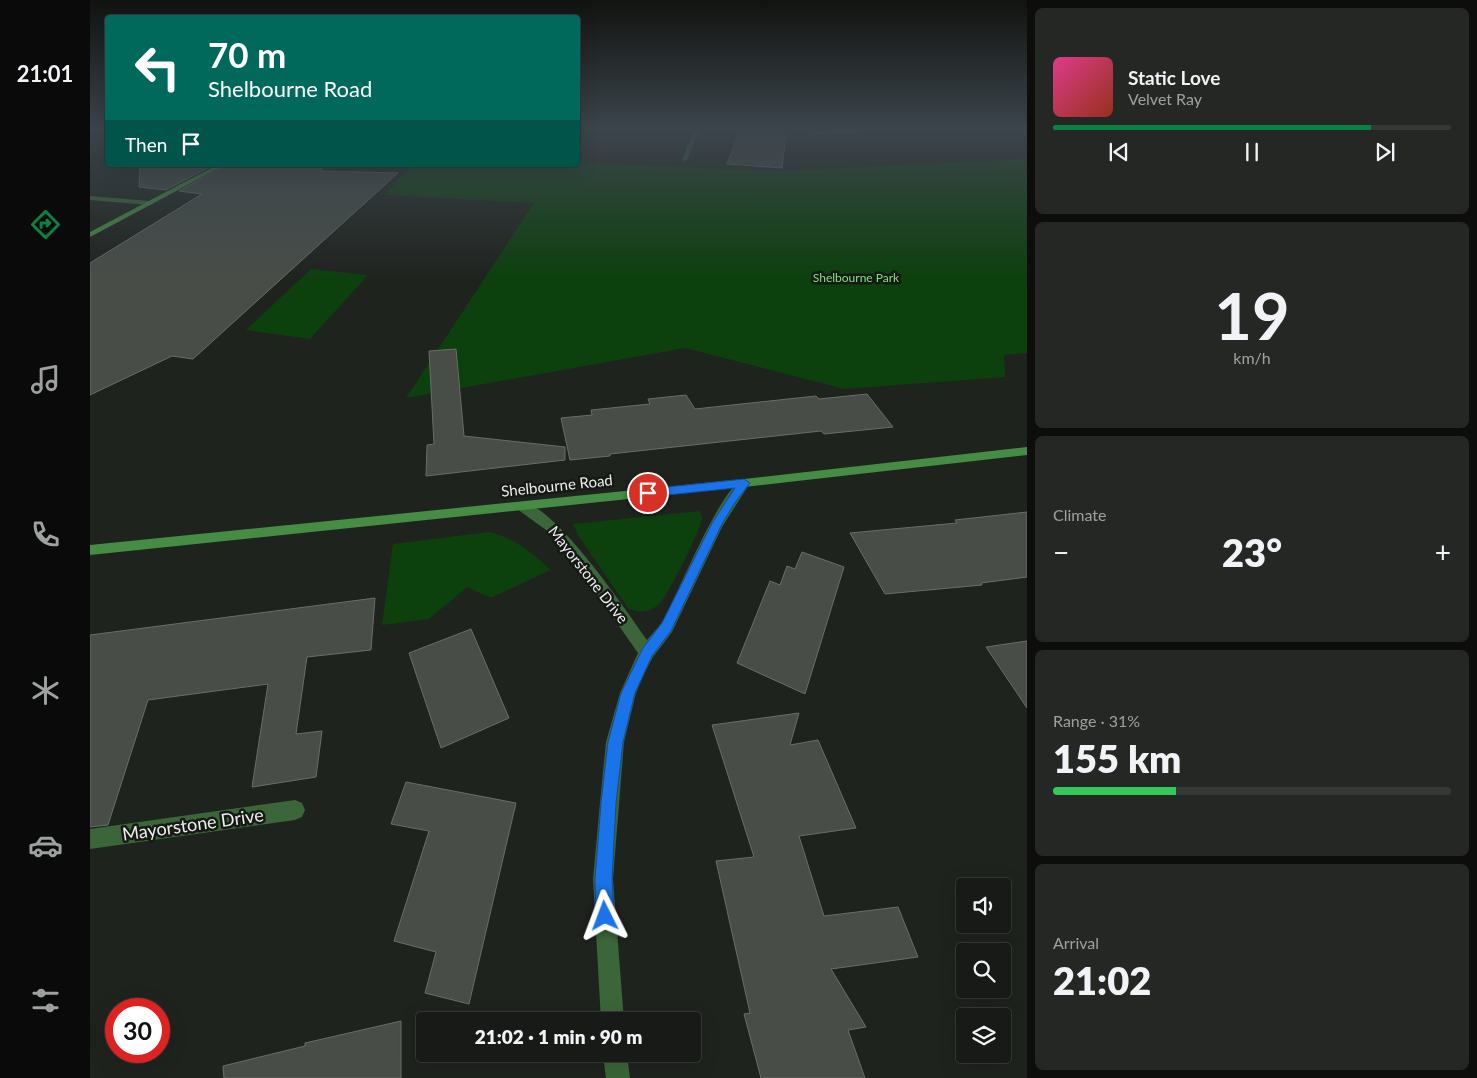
<!DOCTYPE html>
<meta charset="utf-8">
<style>
:root{--surface:#171a16;--page:#242723;--text:#f1f3f6;--muted:#9ea1a1;--line:#363835;--accent:#0b8043}
body{margin:0;font-family:Lato,sans-serif;background:var(--page);color:var(--text);height:100vh;display:flex;flex-direction:column;font-size:19px;white-space:nowrap}
*{box-sizing:border-box;margin:0}
p{font-size:16px;color:var(--muted)}
.icon{flex:none;width:28px;height:28px;fill:none;stroke:currentColor;stroke-width:2;stroke-linecap:round;stroke-linejoin:round}
.map{position:relative;flex:1;overflow:hidden}
.drawer{display:flex;flex-direction:column;gap:8px;padding:8px;background:#0d0e0c;width:450px}
.drawer>*{flex:none}
.banner{position:absolute;left:15px;top:15px;width:475px;height:152px;border-radius:5px;box-shadow:0 5px 20px #0002,0 0 0 1px var(--line);background:#00695c;color:#fff;overflow:hidden}
.controls{position:absolute;left:866px;top:878px;display:grid;gap:10px}
.controls a{display:grid;place-items:center;width:55px;height:55px;border-radius:5px;background:var(--surface);box-shadow:0 5px 20px #0002,0 0 0 1px var(--line);font-size:25px}
.speed{position:absolute;left:15px;top:998px;display:flex;gap:10px;font-size:25px;font-weight:700;text-align:center}
.speed>*{display:grid;place-content:center;width:65px;height:65px;border-radius:50%;background:var(--surface);box-shadow:0 5px 20px #0002,0 0 0 1px var(--line);line-height:1}
.speed .limit{border:8px solid #d22;background:#fff;color:#111}
.pin{position:absolute;display:grid;place-items:center;width:42px;height:42px;color:#fff;margin:-21px;border:2px solid #fff;border-radius:50%;box-shadow:0 1px 5px #0007}
.me{position:absolute;width:55px;margin:-28px;rotate:357deg;stroke-linejoin:round;filter:drop-shadow(0 0 4px #0008)}
.turn{display:flex;align-items:center;gap:18px;height:105px;padding:0 20px;font-size:22px}
.turn .icon{width:65px;height:65px;stroke-width:2.5}
.turn b{display:block;font-size:35px;line-height:42px}
.then{display:flex;align-items:center;height:48px;padding:0 20px;background:#0003;gap:10px;font-size:19px}
.big{font-size:38px;font-weight:800;line-height:1.1}
.drawer .widget{flex:1;display:flex;flex-direction:column;justify-content:center;gap:8px;min-width:0;padding:0 18px;border-radius:8px;background:var(--page)}
.drawer .dial{align-items:center;gap:0}
.dial b{font-size:65px;line-height:1}
.song{display:flex;align-items:center;gap:15px}
.cover{width:60px;height:60px;border-radius:8px;background:linear-gradient(135deg,hsl(330 70% 55%),hsl(10 70% 35%))}
.played{height:5px;border-radius:2px;background:linear-gradient(90deg,var(--accent) 80%,var(--line) 80%)}
.keys{display:flex;justify-content:space-around;direction:ltr}
.heat{display:flex;justify-content:space-between;align-items:center;font-size:28px;direction:ltr}
.charge{height:8px;border-radius:4px;background:linear-gradient(90deg,#34c759 31%,var(--line) 0)}
.trip{position:absolute;left:326px;top:1012px;width:285px;height:50px;border-radius:5px;background:var(--surface);box-shadow:0 5px 20px #0002,0 0 0 1px var(--line);font-weight:800;line-height:50px;text-align:center}
main{display:flex;flex:1;min-height:0}
.dock{display:flex;flex-direction:column;width:90px;justify-content:space-around;align-items:center;background:#090a09;color:var(--muted)}
.dock .icon{width:35px;height:35px}
.dock .selected{color:var(--accent)}
.dock b{font-size:22px;color:var(--text)}
.map>svg:first-child{display:block}
.green{fill:#0c400d}
.building{fill:#484d48;stroke:#696e69}
.lines{fill:none;stroke-linecap:round;stroke-linejoin:round}
.service{fill:#3b6639;fill-rule:evenodd}
.minor{fill:#3b6639;fill-rule:evenodd}
.secondary{fill:#468c44;fill-rule:evenodd}
.route{fill:#1a73e8;stroke:#114b97}
.labels{text-anchor:middle;stroke-width:5;stroke-linejoin:round;paint-order:stroke}
.far-park-label{font-size:12px;fill:#84e180;stroke:#161915}
.street-label{font-size:15px;fill:#edf0ed;stroke:#161915}
.near-street-label{font-size:18px;fill:#edf0ed;stroke:#161915}
</style>
<main>
<nav class="dock">
<b>21:01</b>
<svg class="icon selected" aria-label="directions" viewBox="0 0 24 24"><path d="M12 3l9 9-9 9-9-9zM9 14v-3h6M13 9l2 2-2 2"/></svg>
<svg class="icon" aria-label="music" viewBox="0 0 24 24"><path d="M9 18V5l10-2v13"/><circle cx="6" cy="18" r="3"/><circle cx="16" cy="16" r="3"/></svg>
<svg class="icon" aria-label="phone" viewBox="0 0 24 24"><path d="M5 4h4l2 5-3 2q2 4 5 5l2-3 5 2v4C11 20 4 13 5 4z"/></svg>
<svg class="icon" aria-label="climate" viewBox="0 0 24 24"><path d="M12 3v18M4 7l16 10M4 17L20 7"/></svg>
<svg class="icon" aria-label="car" viewBox="0 0 24 24"><path d="M5 17H2v-5l4-1 3-4h7l3 4 3 1v5h-3M9 17h6M6 11h13"/><circle cx="7" cy="17" r="2"/><circle cx="17" cy="17" r="2"/></svg>
<svg class="icon" aria-label="filters" viewBox="0 0 24 24"><path d="M4 7h16M4 17h16"/><circle cx="9" cy="7" r="2"/><circle cx="15" cy="17" r="2"/></svg>
</nav>
<div class="map">
<svg width="937" height="1078" viewBox="0 0 937 1078">
<rect width="100%" height="100%" fill="#1f231e"/>
<g class="green">
<path d="M937 159V353L914 355 915 377 754 389 595 348 316 398 444 203 295 195 321 165H488V163L689 171Z"/>
<path d="M221 269 278 275 220 339 156 330Z"/>
<path d="M610 511C610 511 612 518 612 518 612 528 577 597 570 603 562 612 548 614 538 608L488 535 483 524Z"/>
<path d="M399 532C424 538 442 552 460 570L401 598 377 587 339 619 292 625 303 544Z"/>
</g>
<g class="building">
<path d="M650 131 696 135 692 168 637 164Z"/>
<path d="M50 165H123L76 190 49 187Z"/>
<path d="M137 165H236L229 171 308 173 103 359 82 356 0 395V263L112 194 89 191Z"/>
<path d="M366 349 374 436 475 447V460L336 476 337 445 344 444 339 351Z"/>
<path d="M777 394 803 427 734 434 731 431 520 454V456L480 460 471 418 502 415 501 410 560 404 558 399 596 395 605 409 726 396 729 399Z"/>
<path d="M937 512V577L891 583 892 585 795 594 760 533 867 523 865 520Z"/>
<path d="M712 552 754 567 715 694 647 663 680 581 690 585 697 566 705 569Z"/>
<path d="M285 598 281 650 217 657 206 734 232 731 226 777 162 787 178 684 58 700 18 825 0 827V635Z"/>
<path d="M381 629 419 718 351 748 319 653Z"/>
<path d="M937 641V708L896 647Z"/>
<path d="M709 713 700 745 728 740 766 828 709 836 734 916 808 907 828 957 741 969 776 1027 758 1030 775 1078H671L654 1014 660 1013 626 861 664 857 622 725Z"/>
<path d="M316 782 426 803 379 1004 335 993 346 952 304 941 339 831 301 824Z"/>
<path d="M311 1021V1078H134L133 1066 215 1046V1043Z"/>
</g>
<g class="lines">
<path class="service" d="M205 800 212 803 215 810 212 817 205 820 0 849V829Z"/>
<g class="minor">
<path d="M0 129H5L0 132Z"/>
<path d="M604 129H610L597 160 592 161Z"/>
<path d="M772 129H830L722 135 719 133 722 131Z"/>
<path d="M0 196 60 201 64 203 60 205 0 200Z"/>
<path d="M654 479 658 480 660 483 632 527 582 632 563 657 556 670 546 693 534 742 523 879 534 1021H511L503 879 510 803 516 742 530 693 548 653 487 566 467 542 456 530 427 509 425 506 427 503C458 493 539 615 557 640 562 634 568 628 572 622 587 597 631 485 654 479Z"/>
<path d="M513 1054H537L540 1078H516Z"/>
</g>
<g class="secondary">
<path d="M127 165H135L0 237V232Z"/>
<path d="M937 447V455L654 487 0 555V545L654 479Z"/>
</g>
</g>
<linearGradient id="sky" x2="0" y2="1"><stop stop-color="#111310"/><stop offset="0.46" stop-color="#3c454c"/><stop offset="1" stop-color="#3c454c" stop-opacity="0"/></linearGradient>
<rect width="937" height="280" fill="url(#sky)"/>
<path class="route" d="M654 479 660 483 644 504 631 526 581 631 562 656 545 693 533 742 526 803 522 879 524 916 521 922 515 924 509 922 506 916 505 879 511 803 518 742 531 693 553 648 572 623 622 523 645 488 558 497 553 493 558 489Z"/>
<g class="labels">
<g class="far-park-label">
<text x="766" y="282">Shelbourne Park</text>
</g>
<g class="street-label">
<text transform="translate(467 486) rotate(-6)" y="5">Shelbourne Road</text>
<text transform="translate(498 575) rotate(52)" y="5">Mayorstone Drive</text>
</g>
<g class="near-street-label">
<text transform="translate(103 825) rotate(-8)" y="6">Mayorstone Drive</text>
</g>
</g>
</svg>
<div class="controls">
<a><svg class="icon" aria-label="sound" viewBox="0 0 24 24"><path d="M4 9h4l5-4v14l-5-4H4zM17 9q2 3 0 6"/></svg></a>
<a><svg class="icon" aria-label="search" viewBox="0 0 24 24"><circle cx="10" cy="10" r="6"/><path d="M15 15l6 6"/></svg></a>
<a><svg class="icon" aria-label="layers" viewBox="0 0 24 24"><path d="M12 4l9 5-9 5-9-5zM3 14l9 5 9-5"/></svg></a>
</div>
<div class="speed"><div class="limit">30</div></div>
<div class="pin" style="left:558px;top:493px;background:#d93025"><svg class="icon" aria-label="arrive" viewBox="0 0 24 24"><path d="M6 21V4h12l-3 4 3 4H6"/></svg></div>
<svg class="me" style="left:515px;top:916px" viewBox="-20 -20 40 40"><path d="M0-17L14 15 0 8-14 15z" fill="#1a73e8" stroke="#fff" stroke-width="4"/></svg>
<div class="trip">21:02 · 1 min · 90 m</div>
<div class="banner">
<div class="turn"><svg class="icon" aria-label="left" viewBox="0 0 24 24"><path d="M17 20v-9H6M10 6l-5 5 5 5"/></svg><div><b>70 m</b>Shelbourne Road</div></div>
<div class="then">Then<svg class="icon" aria-label="arrive" viewBox="0 0 24 24"><path d="M6 21V4h12l-3 4 3 4H6"/></svg></div>
</div>
</div>
<section class="drawer">
<div class="widget">
<div class="song"><i class="cover"></i><div><b>Static Love</b><p>Velvet Ray</p></div></div>
<div class="played"></div>
<div class="keys"><svg class="icon" aria-label="previous" viewBox="0 0 24 24"><path d="M18 5L8 12l10 7zM5 5v14"/></svg><svg class="icon" aria-label="pause" viewBox="0 0 24 24"><path d="M8 5v14M16 5v14"/></svg><svg class="icon" aria-label="next" viewBox="0 0 24 24"><path d="M6 5l10 7-10 7zM19 5v14"/></svg></div>
</div>
<div class="widget dial"><b>19</b><p>km/h</p></div>
<div class="widget"><p>Climate</p>
<div class="heat"><a>−</a><b class="big">23°</b><a>+</a></div>
</div>
<div class="widget"><p>Range · 31%</p><b class="big">155 km</b><div class="charge"></div></div>
<div class="widget"><p>Arrival</p><b class="big">21:02</b></div>
</section>
</main>
